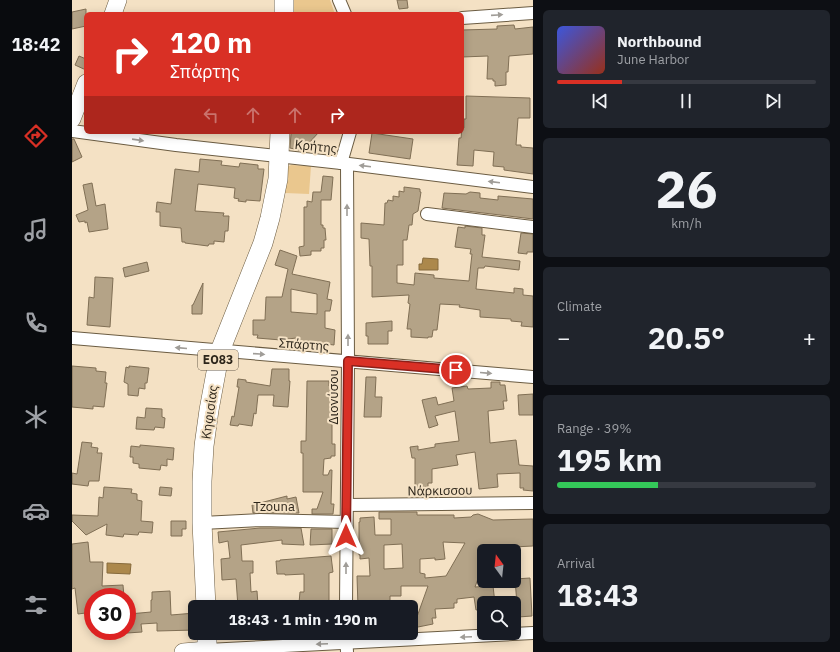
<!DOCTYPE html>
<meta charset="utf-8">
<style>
:root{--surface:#171b24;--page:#20242c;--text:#f1f3f6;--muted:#9ea1a6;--line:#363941;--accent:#d93025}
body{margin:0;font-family:"IBM Plex Sans",sans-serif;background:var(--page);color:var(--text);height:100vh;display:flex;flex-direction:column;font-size:15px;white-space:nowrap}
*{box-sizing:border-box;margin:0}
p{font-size:13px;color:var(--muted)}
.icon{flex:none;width:22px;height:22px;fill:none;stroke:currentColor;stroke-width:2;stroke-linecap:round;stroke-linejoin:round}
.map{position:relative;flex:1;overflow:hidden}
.side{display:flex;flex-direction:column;gap:10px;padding:10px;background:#0d0f14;width:307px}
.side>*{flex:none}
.guide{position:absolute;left:12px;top:12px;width:380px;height:122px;border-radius:6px;box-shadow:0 2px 10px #0003;background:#d93025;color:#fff;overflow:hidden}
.needle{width:26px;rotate:345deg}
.controls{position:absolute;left:405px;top:544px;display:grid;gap:8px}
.controls a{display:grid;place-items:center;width:44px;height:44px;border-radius:6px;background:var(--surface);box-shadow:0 2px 10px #0003;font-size:20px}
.speed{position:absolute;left:12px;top:588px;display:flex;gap:8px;font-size:20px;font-weight:700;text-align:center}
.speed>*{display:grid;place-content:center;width:52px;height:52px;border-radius:50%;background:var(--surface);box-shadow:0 2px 10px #0003;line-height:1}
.speed .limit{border:6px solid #d22;background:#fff;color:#111}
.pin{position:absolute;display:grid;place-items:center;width:34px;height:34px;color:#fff;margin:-17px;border:2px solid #fff;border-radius:50%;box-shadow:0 1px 4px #0007}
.me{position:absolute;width:44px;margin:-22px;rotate:0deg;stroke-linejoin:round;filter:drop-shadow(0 0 3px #0008)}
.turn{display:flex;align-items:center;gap:14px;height:84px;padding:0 20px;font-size:18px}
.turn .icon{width:52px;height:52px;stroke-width:2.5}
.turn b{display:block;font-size:28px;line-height:34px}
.lanes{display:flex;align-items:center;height:38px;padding:0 20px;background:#0003;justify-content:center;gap:20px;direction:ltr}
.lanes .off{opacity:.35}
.big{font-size:30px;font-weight:800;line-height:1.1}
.side .tile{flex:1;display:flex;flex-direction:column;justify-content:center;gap:6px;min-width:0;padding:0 14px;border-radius:6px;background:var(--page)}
.side .dial{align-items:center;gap:0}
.dial b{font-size:52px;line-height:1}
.song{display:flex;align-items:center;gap:12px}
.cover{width:48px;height:48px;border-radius:6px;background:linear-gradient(135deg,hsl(230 70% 55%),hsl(10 70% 35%))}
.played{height:4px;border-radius:2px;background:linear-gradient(90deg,var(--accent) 25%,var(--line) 25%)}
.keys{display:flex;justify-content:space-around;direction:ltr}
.heat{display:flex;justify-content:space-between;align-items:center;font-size:22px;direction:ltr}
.charge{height:6px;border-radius:3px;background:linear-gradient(90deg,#34c759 39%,var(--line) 0)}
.trip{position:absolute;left:116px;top:600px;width:230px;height:40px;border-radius:6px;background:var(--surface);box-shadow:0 2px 10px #0003;font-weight:800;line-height:40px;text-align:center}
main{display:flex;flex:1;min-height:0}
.menu{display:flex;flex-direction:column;width:72px;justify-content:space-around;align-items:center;background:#090b0e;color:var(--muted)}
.menu .icon{width:28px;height:28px}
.menu .current{color:var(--accent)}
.menu b{font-size:18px;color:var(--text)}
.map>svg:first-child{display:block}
.green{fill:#eac78e}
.water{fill:#ac884b;stroke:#866a3c}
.building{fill:#b4a387;stroke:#806f55;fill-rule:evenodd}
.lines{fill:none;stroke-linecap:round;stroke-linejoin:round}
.street-casing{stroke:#6b5c42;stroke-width:14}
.secondary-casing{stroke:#6b5c42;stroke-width:18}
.primary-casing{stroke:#6b5c42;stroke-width:20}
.street{stroke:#fff;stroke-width:12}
.secondary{stroke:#fff;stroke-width:17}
.primary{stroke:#fff;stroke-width:19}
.oneway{fill:#a09d98}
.route-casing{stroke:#8d1f18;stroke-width:10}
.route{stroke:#d93025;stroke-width:7}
.labels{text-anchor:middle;stroke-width:4;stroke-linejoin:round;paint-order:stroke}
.shield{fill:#f4e1c4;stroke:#685d4d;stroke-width:1}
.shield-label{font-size:12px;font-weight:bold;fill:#2c251a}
.street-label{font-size:13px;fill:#2c251a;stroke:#f4e1c4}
</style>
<main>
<nav class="menu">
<b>18:42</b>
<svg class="icon current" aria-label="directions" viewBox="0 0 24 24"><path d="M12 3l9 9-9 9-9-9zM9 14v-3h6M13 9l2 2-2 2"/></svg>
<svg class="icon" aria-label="music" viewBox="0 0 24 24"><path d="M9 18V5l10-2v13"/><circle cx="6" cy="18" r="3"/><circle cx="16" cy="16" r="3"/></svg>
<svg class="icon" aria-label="phone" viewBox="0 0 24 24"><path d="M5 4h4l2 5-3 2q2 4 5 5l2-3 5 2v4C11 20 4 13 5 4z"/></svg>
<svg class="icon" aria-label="climate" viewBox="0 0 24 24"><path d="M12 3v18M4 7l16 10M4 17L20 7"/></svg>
<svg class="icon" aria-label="car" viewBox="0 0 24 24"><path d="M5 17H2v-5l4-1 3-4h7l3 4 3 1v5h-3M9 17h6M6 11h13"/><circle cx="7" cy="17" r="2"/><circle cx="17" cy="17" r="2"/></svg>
<svg class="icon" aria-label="filters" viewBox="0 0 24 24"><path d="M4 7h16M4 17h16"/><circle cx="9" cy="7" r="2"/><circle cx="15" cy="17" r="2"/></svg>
</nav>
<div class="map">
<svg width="461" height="652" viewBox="0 0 461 652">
<rect width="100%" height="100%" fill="#f4e1c4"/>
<g class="green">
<path d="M222 0H258L263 14H222Z"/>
<path d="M219 165 239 166 237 194 213 193 214 170 215 167Z"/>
</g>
<g class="water">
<path d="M351 258 366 259V270H347V264H350Z"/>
<path d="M35 563 59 564 58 574 35 573Z"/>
</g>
<g class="building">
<path d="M325 0H335L336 8 327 9Z"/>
<path d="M14 9V26L0 29V12Z"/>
<path d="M442 25 443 29 461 27V54L437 56 436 72H434V85L423 86V81H421V79H415L416 56 390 57V30L425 29V26Z"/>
<path d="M7 56 14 59V70L3 65Z"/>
<path d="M394 96 458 98V118H446L444 145H449V147L461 148V174L432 170V167L421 166 422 152 402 150 401 166 385 165 387 138H389L390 128H392V119H394Z"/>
<path d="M220 132H247L236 144 241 150 231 151 218 148 219 134Z"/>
<path d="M300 133 341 139 338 159 297 153Z"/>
<path d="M0 139H2L10 157 0 162Z"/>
<path d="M128 159 150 161 149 165 167 167 168 163 186 165V169H192L188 201 174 200V202L166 201 167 199 162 198 163 188 126 184 123 211 152 213 151 216H157L156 231H153L152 242 142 241V244H137L136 246 113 243V242H110L109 228 88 226V212H84L85 202 99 204 103 169 127 172Z"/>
<path d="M251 176 261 177 259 200H249V225H251V228H253L254 240H252V248H249V251H239V255L228 256 227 247 232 246V207H235V201L240 202 241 192H249Z"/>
<path d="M20 183 24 206 33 204 36 229 17 232 15 222 13 223V221L7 222 4 215 16 210 11 185Z"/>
<path d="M332 187 348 189V192H349L346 211 341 214 340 225H337L335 240H331V265H325V283L342 285 343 273 362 275V278L397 281 400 254H398L399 249 383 247 386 227 393 228V226L410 228V235H413L410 257 448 261 447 270 413 266 412 268H406L404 289 442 293V288L451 289V295L461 296V327L449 326 450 322 439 321V319L408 317V310L387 307 388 305 368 304 365 330H361L360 337H356V338L339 337V329H335L338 304 336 303 337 295 300 297V266H298L297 239 289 238V223L312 225 313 203H315L316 200 321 201V196L327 197V191L332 192Z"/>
<path d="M398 192 408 193V198L426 200V196L461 199V219L370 208 372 193 394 194Z"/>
<path d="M449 233 461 234V252H455V254L446 253Z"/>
<path d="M208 250 225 256 220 274 258 282 255 299 260 300 258 311H253V328L263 330 262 345 254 344V348L230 346V341L224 340V338L209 340 185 338 186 335H181V320H193L194 297H210L216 269 203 265ZM219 289 245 294V314L219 312Z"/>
<path d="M75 262 77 271 53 277 51 268Z"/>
<path d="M23 277 41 278 38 327 15 325 17 297 22 298Z"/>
<path d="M131 283 130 314H120V305H121Z"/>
<path d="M320 321V331H316V344H296V336H294V323Z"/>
<path d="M0 366 24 368V371L34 372 33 383H35L32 407 21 406V409L0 407Z"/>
<path d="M57 366 77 368 75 383H73V389L67 388 66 396 56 395V384L52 382 54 367 57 368Z"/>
<path d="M200 369H217V381H218L216 407 201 406 202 395H186L184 414 182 413 180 426 167 424 166 426 158 425 160 416 162 417 167 387H165L166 379 174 380V382L198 386Z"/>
<path d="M294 377H304L303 397H310L309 417H292Z"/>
<path d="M235 381H257V386H260V444H263V456H259V458L252 459 251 475H256L258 470H260L259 504H262L261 514H240V509H245L251 492H231V453H229V441H234Z"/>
<path d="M419 382H428V385H433L435 401H431L432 409 416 411 418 443 444 440 447 465 461 466V491L451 490 452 488H448V473L425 474 426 487 407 489 403 452 384 455 386 465 360 469V483H356V491L343 492V458H340L338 447 346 446V450L363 447V444L387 441 383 411 363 416 366 425 357 428 350 400 364 397 366 405 382 401 380 388 395 386 396 389 419 388Z"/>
<path d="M461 394V415H447L446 395Z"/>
<path d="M74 408 90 409V417L93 418 92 428 83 427 82 430 64 429 65 417 73 418Z"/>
<path d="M10 442 20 443 19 447 26 448 25 453H30L27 481H17L16 486 0 484V473L5 474Z"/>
<path d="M68 445 102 448 101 460 95 459V466L89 465 88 470 67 468V464L61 463V457H58L59 446 68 447Z"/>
<path d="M32 487 60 489 59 493 65 494V500L70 501 69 521 81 522 80 533 67 532 66 535 52 534 51 537 34 535 35 524 14 535 0 521V515L26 516 27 497 31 498Z"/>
<path d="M88 487 100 488 99 496 87 495Z"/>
<path d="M215 496V499L224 497 227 513H181L180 505Z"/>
<path d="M307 512H345V515H382V518L399 517 401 515 406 514 421 520 461 519V546L441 547V549H438V551H412V562L403 587 421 586 423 603H412V609L404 610 402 597 385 599V603H382V608L363 609 364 618H360L361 624 341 628 356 586H329V596H318V607H286L285 576H298L297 558 288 559V555H287V522H288V518L302 517 303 535H319V519H307ZM371 542 393 543 374 576 353 578V574L348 573V559L363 558V560L373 559ZM330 544 331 568 312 569V545Z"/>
<path d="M99 521H114V529H110V536H99Z"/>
<path d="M188 528H229L232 545 210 544V540L169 545 170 561H181V573H178L179 592 185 591 186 605 166 607 164 579 150 580 149 559 158 558 156 541 147 543 146 532Z"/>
<path d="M239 529H260V544L238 545Z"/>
<path d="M16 542 18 562H31L30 586 51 585 52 597H21V612L6 614 3 588 0 589V544Z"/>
<path d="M259 556 261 572 257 573V603H227L228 592H232V574L213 575V574H205L204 561H208V560Z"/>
<path d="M458 578 460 616 446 617 443 579Z"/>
<path d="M98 591 99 615 123 613V630L85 631V623L69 624 70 632 55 633V617H57V614L79 612V600H80V592Z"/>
</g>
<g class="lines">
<g class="street-casing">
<g id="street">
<path d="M267 0 273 14"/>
<path d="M390 18 461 13"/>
<path d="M0 131 104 145 269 163 461 187"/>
<path d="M269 163 278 132"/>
<path d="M355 214 461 227"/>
<path d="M0 338 461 377"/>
<path d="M275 505 461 503"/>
<path d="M130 523 188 520 274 522"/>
<path d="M274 607 276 361 275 164"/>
<path d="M274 633 275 652"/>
<path d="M135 650 461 633"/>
</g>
</g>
<g class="secondary-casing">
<g id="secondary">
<path d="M41 14 46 0"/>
<path d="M0 119 14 83"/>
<path d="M111 652 135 650"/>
</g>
</g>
<g class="primary-casing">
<g id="primary">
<path d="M212 14V0"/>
<path d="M134 607 130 523V481L132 446 137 410 148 351 191 243 198 218 206 179 208 132"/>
<path d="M135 633V652"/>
</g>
</g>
<use href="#street" class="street"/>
<use href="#secondary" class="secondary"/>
<use href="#primary" class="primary"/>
</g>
<defs><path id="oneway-solid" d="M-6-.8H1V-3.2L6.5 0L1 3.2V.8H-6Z"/></defs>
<g class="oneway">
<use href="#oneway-solid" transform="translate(425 15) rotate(-4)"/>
<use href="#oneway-solid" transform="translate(66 140) rotate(8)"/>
<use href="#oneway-solid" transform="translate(293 166) rotate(-173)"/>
<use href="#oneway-solid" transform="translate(422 182) rotate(-173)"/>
<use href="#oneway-solid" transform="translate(275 210) rotate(-90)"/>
<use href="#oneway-solid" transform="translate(276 340) rotate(-90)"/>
<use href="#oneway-solid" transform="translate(109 348) rotate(-175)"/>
<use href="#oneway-solid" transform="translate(187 354) rotate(4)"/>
<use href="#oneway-solid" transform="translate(414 373) rotate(5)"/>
<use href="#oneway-solid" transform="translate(274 568) rotate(-90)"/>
<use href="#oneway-solid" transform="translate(394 637) rotate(177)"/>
<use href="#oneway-solid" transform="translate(250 644) rotate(177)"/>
</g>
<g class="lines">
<g class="route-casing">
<path id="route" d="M274 536 276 361 384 370"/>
</g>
<use href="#route" class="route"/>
</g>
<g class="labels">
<rect class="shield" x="126" y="350" width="40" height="20" rx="3"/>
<g class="shield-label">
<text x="146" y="364">ΕΟ83</text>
</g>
<g class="street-label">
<text transform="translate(244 146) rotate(6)" y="5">Κρήτης</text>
<text transform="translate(232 344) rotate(4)" y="5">Σπάρτης</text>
<text transform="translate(261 397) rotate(-90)" y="5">Διονύσου</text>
<text transform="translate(137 412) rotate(-82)" y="5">Κηφισίας</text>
<text transform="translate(368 490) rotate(-1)" y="5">Νάρκισσου</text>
<text x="202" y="511">Tzouna</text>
</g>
</g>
</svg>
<div class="controls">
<a><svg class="needle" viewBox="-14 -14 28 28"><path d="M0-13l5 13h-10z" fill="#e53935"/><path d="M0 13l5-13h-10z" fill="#9ea1a6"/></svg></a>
<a><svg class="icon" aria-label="search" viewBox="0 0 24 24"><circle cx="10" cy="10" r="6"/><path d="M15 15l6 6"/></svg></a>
</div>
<div class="speed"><div class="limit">30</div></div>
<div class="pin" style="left:384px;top:370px;background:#d93025"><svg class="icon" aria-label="arrive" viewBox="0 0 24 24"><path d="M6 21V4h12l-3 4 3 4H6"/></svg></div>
<svg class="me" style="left:274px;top:536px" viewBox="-20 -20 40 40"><path d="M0-17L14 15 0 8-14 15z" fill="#d93025" stroke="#fff" stroke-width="4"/></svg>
<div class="trip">18:43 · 1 min · 190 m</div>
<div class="guide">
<div class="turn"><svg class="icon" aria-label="right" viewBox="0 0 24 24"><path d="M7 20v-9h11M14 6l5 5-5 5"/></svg><div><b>120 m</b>Σπάρτης</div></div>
<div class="lanes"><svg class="icon off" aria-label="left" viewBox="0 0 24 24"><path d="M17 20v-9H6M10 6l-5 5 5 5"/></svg><svg class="icon off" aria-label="ahead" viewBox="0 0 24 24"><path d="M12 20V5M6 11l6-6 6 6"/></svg><svg class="icon off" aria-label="ahead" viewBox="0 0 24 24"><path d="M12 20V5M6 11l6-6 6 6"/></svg><svg class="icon" aria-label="right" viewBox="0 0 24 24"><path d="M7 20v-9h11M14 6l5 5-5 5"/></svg></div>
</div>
</div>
<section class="side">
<div class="tile">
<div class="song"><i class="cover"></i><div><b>Northbound</b><p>June Harbor</p></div></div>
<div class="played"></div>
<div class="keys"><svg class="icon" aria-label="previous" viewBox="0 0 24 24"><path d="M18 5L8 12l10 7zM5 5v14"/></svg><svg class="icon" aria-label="pause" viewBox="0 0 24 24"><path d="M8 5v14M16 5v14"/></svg><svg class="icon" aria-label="next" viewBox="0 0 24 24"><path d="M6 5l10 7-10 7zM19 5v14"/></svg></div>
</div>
<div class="tile dial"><b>26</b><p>km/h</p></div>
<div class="tile"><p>Climate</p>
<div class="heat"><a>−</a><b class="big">20.5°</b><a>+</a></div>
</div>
<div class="tile"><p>Range · 39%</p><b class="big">195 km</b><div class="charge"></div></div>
<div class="tile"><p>Arrival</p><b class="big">18:43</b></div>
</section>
</main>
